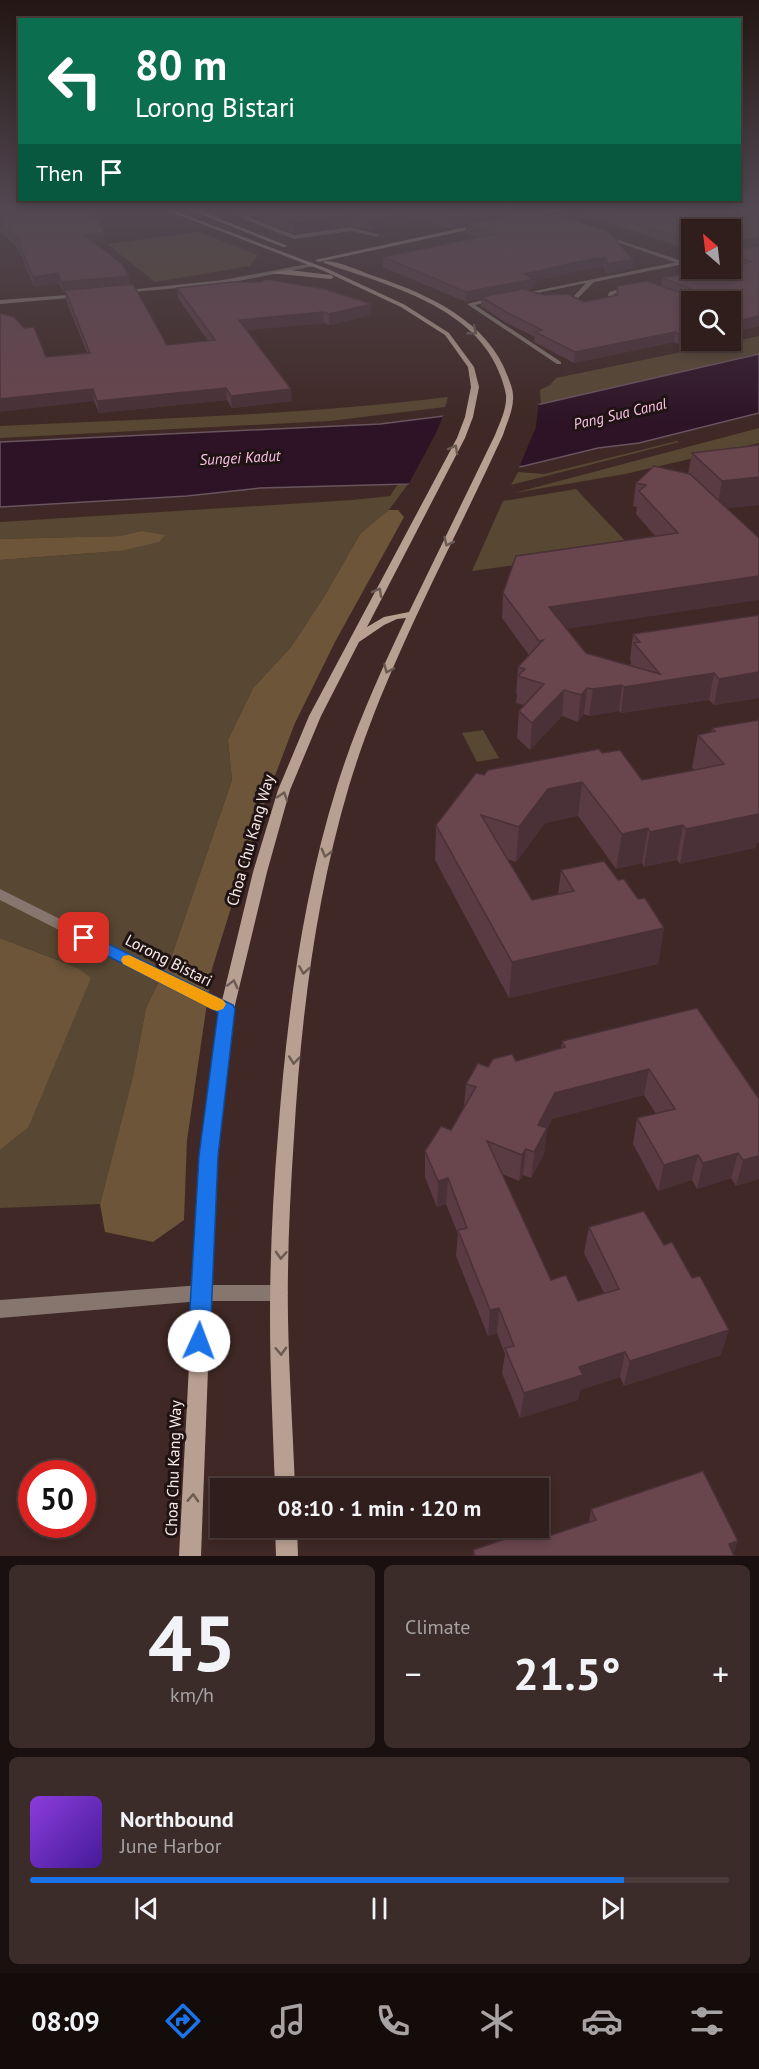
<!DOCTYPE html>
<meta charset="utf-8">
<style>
:root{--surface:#2f1e1c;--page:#3b2b29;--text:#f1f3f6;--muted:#a7a2a3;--line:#4a3c3b;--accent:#1a73e8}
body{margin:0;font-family:"PT Sans",sans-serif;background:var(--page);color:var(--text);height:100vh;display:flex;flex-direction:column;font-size:22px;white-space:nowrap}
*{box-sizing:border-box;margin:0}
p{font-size:20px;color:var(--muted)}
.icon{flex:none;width:33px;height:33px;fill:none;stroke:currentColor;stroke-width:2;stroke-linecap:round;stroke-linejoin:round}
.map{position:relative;height:1556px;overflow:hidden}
.side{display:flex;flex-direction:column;gap:9px;padding:9px;background:#1a100f;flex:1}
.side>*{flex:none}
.top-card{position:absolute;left:18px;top:18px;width:723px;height:183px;border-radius:0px;box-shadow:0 3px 9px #0003,0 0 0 2px var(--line);background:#0b6e4f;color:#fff;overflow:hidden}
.needle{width:39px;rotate:332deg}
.buttons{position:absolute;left:681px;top:219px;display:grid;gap:12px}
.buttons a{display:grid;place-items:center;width:60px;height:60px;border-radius:0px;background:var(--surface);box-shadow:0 3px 9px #0003,0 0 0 2px var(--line);font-size:30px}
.speed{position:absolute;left:18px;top:1460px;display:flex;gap:12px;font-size:30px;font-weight:700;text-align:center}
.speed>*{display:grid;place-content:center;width:78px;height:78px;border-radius:50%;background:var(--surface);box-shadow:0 3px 9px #0003,0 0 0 2px var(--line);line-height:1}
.speed .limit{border:9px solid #d22;background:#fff;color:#111}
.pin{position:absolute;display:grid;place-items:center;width:51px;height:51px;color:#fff;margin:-26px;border-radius:12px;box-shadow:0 3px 9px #0006}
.me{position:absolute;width:66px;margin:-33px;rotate:2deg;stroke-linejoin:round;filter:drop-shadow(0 0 4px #0008)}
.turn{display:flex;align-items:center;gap:21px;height:126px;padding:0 18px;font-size:27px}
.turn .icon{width:78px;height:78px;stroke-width:2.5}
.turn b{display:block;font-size:42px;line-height:51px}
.then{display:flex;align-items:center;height:57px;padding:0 18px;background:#0003;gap:12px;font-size:22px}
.big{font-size:45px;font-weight:700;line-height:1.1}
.side .tile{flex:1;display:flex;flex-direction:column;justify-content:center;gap:9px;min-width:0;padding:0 21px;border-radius:9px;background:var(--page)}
.side .dial{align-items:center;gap:0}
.dial b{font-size:78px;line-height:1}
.song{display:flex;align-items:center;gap:18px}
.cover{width:72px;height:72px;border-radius:9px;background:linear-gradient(135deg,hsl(270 70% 55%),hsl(260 70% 35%))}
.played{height:6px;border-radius:3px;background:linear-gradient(90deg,var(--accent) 85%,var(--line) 85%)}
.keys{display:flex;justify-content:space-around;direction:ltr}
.heat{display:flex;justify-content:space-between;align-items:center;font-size:33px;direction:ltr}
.side .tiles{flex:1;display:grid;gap:9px;grid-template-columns:1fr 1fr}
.tile:last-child{grid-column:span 2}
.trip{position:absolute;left:210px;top:1478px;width:339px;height:60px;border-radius:0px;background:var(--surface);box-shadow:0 3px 9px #0003,0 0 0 2px var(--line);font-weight:700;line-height:60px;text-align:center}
.dock{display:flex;height:96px;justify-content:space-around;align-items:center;background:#130c0b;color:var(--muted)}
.dock .icon{width:42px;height:42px}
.dock .active{color:var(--accent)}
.dock b{font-size:27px;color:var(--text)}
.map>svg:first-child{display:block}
.green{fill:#584732}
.forest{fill:#6c5539}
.water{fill:#2d1325;stroke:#6a545f;stroke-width:1.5}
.pier{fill:#3f2825}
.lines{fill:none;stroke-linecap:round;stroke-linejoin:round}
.lane{fill:#86766e;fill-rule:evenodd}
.street{fill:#86766e;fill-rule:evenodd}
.secondary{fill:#b79f91;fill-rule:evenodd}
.wall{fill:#5a3b43}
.shaded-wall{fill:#4a3037}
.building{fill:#69454e;stroke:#4a3037;stroke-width:1.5}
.oneway{stroke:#6b5a52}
.route{fill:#1a73e8;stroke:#114b97;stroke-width:1.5}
.slow{fill:#f59e0b}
.labels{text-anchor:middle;stroke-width:6;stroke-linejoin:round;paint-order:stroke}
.far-water-label{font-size:15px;font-style:italic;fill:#fcc2e7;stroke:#1f1413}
.street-label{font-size:16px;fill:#f9eae7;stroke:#1f1413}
</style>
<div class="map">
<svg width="759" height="1556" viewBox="0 0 759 1556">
<rect width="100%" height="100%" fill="#3f2825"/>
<g class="green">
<path d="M199 232 258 255 250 266 155 282 107 244Z"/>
<path d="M759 336V354L541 404 540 390 550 385 556 378Z"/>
<path d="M448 397 445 407 330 421 0 438V426C150 419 299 415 448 397Z"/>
<path d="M759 428V443L625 474 514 493Z"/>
<path d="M677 441 679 442 511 485 518 472 544 474Z"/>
<path d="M398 484H408L386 514 360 534 325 595 291 647 253 688 228 740 232 780 172 955 146 1008 133 1076 100 1204 0 1208V1150L28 1128 78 968 0 938V560L120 551 141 531 120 536 0 539V522L352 500 390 496Z"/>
<path d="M576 489 633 549 472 571 503 501Z"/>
<path d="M483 730 499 758 477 762 462 733Z"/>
</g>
<g class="forest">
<path d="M389 510H398L404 517 335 642 295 723 265 802 243 869 212 969 187 1140 184 1220 153 1242 105 1232 100 1204 133 1076 146 1008 172 955 232 780 228 740 253 688 291 647 325 595 360 534Z"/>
<path d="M141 531 165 535 159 542 120 551 0 560V539L120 536Z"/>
<path d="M0 938 78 968 91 978 28 1128 0 1150Z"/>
</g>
<path class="water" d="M759 354V413L639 443 598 448 524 466 408 484 260 488 187 496 0 507V442L380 424 541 404Z"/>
<path class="pier" d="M539 401 536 427 518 470 407 487 436 433 444 413Z"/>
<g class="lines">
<g class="lane">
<path d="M285 207H295L248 217 294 235 351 227 380 235 377 237 351 231 294 239 239 217Z"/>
<path d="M682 261 684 264 594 282 578 298 560 303 558 300 574 296 586 283 518 297 515 295Z"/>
<path d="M631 286 633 289 614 294 611 303 606 302 609 292Z"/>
<path d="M495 297 497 300 475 305 561 362V364H557L467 304Z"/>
<path d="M201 1285H279L285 1287 288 1293 285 1299 279 1301H201L0 1318V1300Z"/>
</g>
<g class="street">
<path d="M519 207H526L549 215 544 216Z"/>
<path d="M600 234 682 261 692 260V264H680L600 236Z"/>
<path d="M313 263 315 266 223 284 121 293 118 291 223 280Z"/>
<path d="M82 294 80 297 0 304V300Z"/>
<path d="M0 889 232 1005 234 1009 232 1013 227 1015 222 1013 0 900Z"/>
</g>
<g class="secondary">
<path d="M158 207H164L328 269 405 305 449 333 474 367 479 387 473 417 465 438 367 627 384 617 409 612 495 435C500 422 507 409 506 395 505 389 503 383 501 377 476 306 387 285 324 263V261C341 261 361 272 377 277 429 295 488 321 508 377 510 383 513 389 513 395 514 409 507 422 503 435 450 551 386 664 349 786 315 900 301 1019 294 1137 290 1197 287 1258 288 1318 289 1375 293 1431 295 1488H275C273 1431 270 1373 270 1316 270 1255 273 1194 278 1134 287 1017 302 898 337 786 355 728 380 673 406 618L397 619 384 625 359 642 321 716 290 790 267 872 234 1009 216 1156 201 1556H179L200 1156 220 1009 253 872 278 790 309 716 457 438 465 417 471 387 468 367 445 335 401 307 324 271Z"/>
<path d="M183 207H190L288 246 283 247Z"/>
<path d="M566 207H577L527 218 524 216Z"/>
<path d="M480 224 482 227 318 262 315 260Z"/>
<path d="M289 270 331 275 334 277 331 279 269 273Z"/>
<path d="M275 1527H297L298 1556H276Z"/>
</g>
</g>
<g class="wall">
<path d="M0 207 106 242 95 243 129 276 130 284 167 345 208 341 178 298 177 288 371 304V315L329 325 324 323 247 330 292 401 232 408 227 400 99 413 94 401 46 357 87 353 66 300 65 292H63L59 283 34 287 19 250 0 231Z"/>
<path d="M216 207H519V213L633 259 632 269 606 274 604 267 581 270 534 282 533 288 527 290 544 295 584 302 616 295 617 286H661L662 278 733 265 730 264V230H692V251L587 215 588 207H759V326L678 344 674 342 574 363 534 342 535 337 505 322 481 306V299L466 302 383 267V257L478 238 465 233V226L452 229 425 219 371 230 351 225 294 233 256 218 255 211 238 215Z"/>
<path d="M759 445V505L726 508 567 629 586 653 631 666V661L630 660 633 634 759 615V698L714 705 709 700 621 713 619 711 589 716 584 714 578 722 562 716 530 750 517 738 519 711 524 705 516 703 517 694H516L518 667 529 655 502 618 503 593 656 537 636 514 637 507 633 506 636 483 688 474 692 453Z"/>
<path d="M759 720 756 844 755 848 680 864 677 860 644 867 642 863 616 869 578 816 545 823 516 862 507 859 532 900 558 894 561 870 618 880 638 899 664 928 658 964 509 998 435 860 436 825 484 775 602 753 642 780 694 770 692 768 698 735 711 732 712 728Z"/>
<path d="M697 1008 759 1179 736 1186 731 1178 697 1189 692 1180 658 1191 633 1144 637 1118 656 1114 644 1095 552 1119 547 1129 544 1154 531 1178 523 1175 519 1181 502 1174 551 1280 578 1301 604 1293 584 1253 589 1227 721 1355 624 1386 620 1377 580 1390 578 1400 520 1418 502 1373 505 1354 497 1333 488 1336 456 1256 458 1234 446 1204 437 1207 425 1177V1151L451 1130 464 1106 466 1084 488 1067 516 1061 561 1049 562 1041Z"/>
<path d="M591 1509 733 1554 734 1556H473V1550L543 1538 589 1523Z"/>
</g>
<g class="shaded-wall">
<path d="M238 207H275L255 208V211L238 215Z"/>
<path d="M511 207H519V215L465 224V226L452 229 453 219Z"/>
<path d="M425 209V219L371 230V220Z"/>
<path d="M351 215V225L294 233V223Z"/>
<path d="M104 233 106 242 87 244 85 235Z"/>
<path d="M759 237V246L730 251V243Z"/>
<path d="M605 257 604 267 581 270 534 282 533 288 484 299 481 297V299L466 302V292L524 274 582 261Z"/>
<path d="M633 259 632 269 606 274 607 264Z"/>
<path d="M58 273 59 283 34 287 33 277Z"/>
<path d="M129 276 130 286 63 292 61 282Z"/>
<path d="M371 304V315L329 325V314Z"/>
<path d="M323 312 324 323 240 331 239 320Z"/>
<path d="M759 316V326L730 332V323Z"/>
<path d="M692 331V340H693L678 344 679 334Z"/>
<path d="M675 332 674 342 574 363 575 352Z"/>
<path d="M226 388 227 400 99 413 97 401Z"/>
<path d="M93 389 94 401 0 412V399Z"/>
<path d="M291 389 292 401 232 408 231 396Z"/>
<path d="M759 477V505L717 509 722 481Z"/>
<path d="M759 576V600L547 632 549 607Z"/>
<path d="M759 672V698L714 705 719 679Z"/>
<path d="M714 673 709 700 621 713 624 687Z"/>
<path d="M622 685 619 711 589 716 593 689Z"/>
<path d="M587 688 584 714 578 722 581 695Z"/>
<path d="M564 690 562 716 530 750 532 723Z"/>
<path d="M582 782 578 816 545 823 516 862 519 827 548 789Z"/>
<path d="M759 812V843L756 844 755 848 680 864 686 829Z"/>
<path d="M683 825 677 860 644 867 650 832Z"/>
<path d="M648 828 642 863 616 869 622 834Z"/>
<path d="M664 928 658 964 509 998 512 962Z"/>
<path d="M649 1069 644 1095 552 1119 547 1129 544 1154 531 1178 538 1125 555 1093Z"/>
<path d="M526 1149 523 1175 519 1181 522 1155Z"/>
<path d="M738 1153 731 1178 697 1189 703 1163Z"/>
<path d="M698 1155 692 1180 658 1191 664 1165Z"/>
<path d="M759 1156V1179L736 1186 743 1160Z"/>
<path d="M448 1178 446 1204 437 1207 438 1181Z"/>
<path d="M499 1308 497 1333 488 1336 490 1310Z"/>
<path d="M729 1330 721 1355 624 1386 630 1361Z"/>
<path d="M625 1352 620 1377 580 1390 578 1400 520 1418 524 1393 579 1367Z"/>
<path d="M738 1541 733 1556 729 1544Z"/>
</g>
<g class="building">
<path d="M0 207H90L104 233 85 235 122 264 129 276 61 282 58 273 33 277 18 240 0 223Z"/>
<path d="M260 207H511L453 219 425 209 371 220 351 215 294 223 255 208Z"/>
<path d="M588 207H759V237L730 243V230H692V242Z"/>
<path d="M533 210 546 214 553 213 608 232 633 259 607 264 605 257 582 261 524 274 534 279 466 292 383 257 495 234 465 224Z"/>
<path d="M759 246V316L730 323V314L739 313 741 311 730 307V302H692V331L679 334 675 332 575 352 535 332 542 330 506 312 481 297 523 289 544 295 568 294 584 302 618 295 617 286 647 281 695 298 694 290 662 278 714 268H730V266L752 262 730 255V249L732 250Z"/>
<path d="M266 279 325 289 371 304 329 314 323 312 239 320 291 389 231 396 226 388 97 401 93 389 0 399V313L14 317 24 328 34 327 46 357 90 353 65 290 133 284 167 345 215 340 177 288 233 282H261Z"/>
<path d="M759 445V477L722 481 692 453Z"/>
<path d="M654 466 690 474 759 538V576L549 607 586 653 660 674 634 643 640 642 633 634 759 615V672L719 679 714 673 624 687 622 685 593 689 587 688 581 695 564 690 532 723 519 711 544 684 518 676 525 669 518 667 543 640 539 641 503 593 516 556 678 533 639 491 646 485 636 483Z"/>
<path d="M759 720V814L686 829 683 825 650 832 648 828 622 834 582 782 548 789 519 827 481 815 532 900 574 891 561 870 604 861 618 880 624 879 638 899 645 898 664 928 512 962 436 825 476 773 484 775 488 770 599 749 602 753 620 750 642 780 700 769 724 764 698 735 715 731 712 728Z"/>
<path d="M697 1008 759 1099V1156L743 1160 738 1153 703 1163 698 1155 664 1165 637 1118 675 1109 649 1069 555 1093 538 1125 547 1128 534 1152 526 1149 522 1155 487 1141 551 1280 566 1275 578 1301 619 1289 589 1227 644 1211 664 1245 672 1242 692 1278 700 1276 729 1330 630 1361 625 1352 579 1367 583 1375 524 1393 505 1348 514 1346 499 1308 490 1310 458 1230 467 1228 448 1178 438 1181 425 1151 441 1126 451 1130 476 1087 466 1084 478 1063 488 1067 493 1059 512 1054 516 1061 565 1047 562 1041Z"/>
<path d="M703 1471 738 1541 729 1544 734 1556H475L473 1550 539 1527 543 1538 596 1520 591 1509Z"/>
</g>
<defs><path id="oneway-chevron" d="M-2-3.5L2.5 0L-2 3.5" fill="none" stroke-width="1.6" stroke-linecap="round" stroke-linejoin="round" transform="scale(1.5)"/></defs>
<g class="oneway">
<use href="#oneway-chevron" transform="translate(473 331) rotate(39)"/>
<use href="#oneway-chevron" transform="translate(454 449) rotate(-61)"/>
<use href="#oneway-chevron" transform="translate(448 542) rotate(116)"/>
<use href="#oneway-chevron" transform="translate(378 592) rotate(-62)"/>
<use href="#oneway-chevron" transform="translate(388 669) rotate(114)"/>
<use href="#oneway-chevron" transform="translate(283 796) rotate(-72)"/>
<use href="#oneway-chevron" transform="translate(326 853) rotate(105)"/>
<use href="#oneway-chevron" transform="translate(304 970) rotate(99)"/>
<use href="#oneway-chevron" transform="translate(233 984) rotate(-76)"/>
<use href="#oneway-chevron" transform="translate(294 1060) rotate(96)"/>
<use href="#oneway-chevron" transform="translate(281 1255) rotate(93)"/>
<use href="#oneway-chevron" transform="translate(281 1351) rotate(88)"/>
<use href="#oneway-chevron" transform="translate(193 1498) rotate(-88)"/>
</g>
<linearGradient id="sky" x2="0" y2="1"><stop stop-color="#231614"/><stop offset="0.49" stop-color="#524851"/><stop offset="1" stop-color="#524851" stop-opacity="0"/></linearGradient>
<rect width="759" height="425" fill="url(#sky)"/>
<path class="route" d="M84 932 233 1005 235 1009 218 1156 210 1341 206 1348 199 1351 191 1348 188 1341 199 1156 218 1012 78 941 76 938 78 934Z"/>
<path class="slow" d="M129 955 223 1000 226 1004 223 1009 217 1011 211 1009 123 964 121 960 123 956Z"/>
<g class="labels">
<g class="far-water-label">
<text transform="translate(620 414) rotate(-13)" y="5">Pang Sua Canal</text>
<text transform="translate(240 458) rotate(-3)" y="5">Sungei Kadut</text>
</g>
<g class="street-label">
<text transform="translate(250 840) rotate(-74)" y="6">Choa Chu Kang Way</text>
<text transform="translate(169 960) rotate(27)" y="6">Lorong Bistari</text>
<text transform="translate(173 1468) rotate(-88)" y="6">Choa Chu Kang Way</text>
</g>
</g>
</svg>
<div class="buttons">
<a><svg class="needle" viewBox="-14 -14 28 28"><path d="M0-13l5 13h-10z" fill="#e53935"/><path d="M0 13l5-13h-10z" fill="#a7a2a3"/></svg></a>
<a><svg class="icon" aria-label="search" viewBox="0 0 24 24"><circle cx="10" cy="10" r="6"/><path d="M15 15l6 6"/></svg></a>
</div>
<div class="speed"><div class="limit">50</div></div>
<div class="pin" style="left:84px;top:938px;background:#d93025"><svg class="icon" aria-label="arrive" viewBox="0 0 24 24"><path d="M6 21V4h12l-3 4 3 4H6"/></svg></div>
<svg class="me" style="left:199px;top:1341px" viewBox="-20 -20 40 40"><circle r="19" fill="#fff"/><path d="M0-13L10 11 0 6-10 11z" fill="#1a73e8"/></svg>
<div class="trip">08:10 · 1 min · 120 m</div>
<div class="top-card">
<div class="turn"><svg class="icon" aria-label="left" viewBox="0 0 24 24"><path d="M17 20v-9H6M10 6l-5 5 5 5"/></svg><div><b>80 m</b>Lorong Bistari</div></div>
<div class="then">Then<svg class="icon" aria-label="arrive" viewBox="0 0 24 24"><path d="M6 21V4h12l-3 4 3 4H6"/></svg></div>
</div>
</div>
<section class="side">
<div class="tiles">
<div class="tile dial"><b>45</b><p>km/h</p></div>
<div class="tile"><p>Climate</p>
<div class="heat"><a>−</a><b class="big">21.5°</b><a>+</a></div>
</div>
<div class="tile">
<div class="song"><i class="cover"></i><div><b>Northbound</b><p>June Harbor</p></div></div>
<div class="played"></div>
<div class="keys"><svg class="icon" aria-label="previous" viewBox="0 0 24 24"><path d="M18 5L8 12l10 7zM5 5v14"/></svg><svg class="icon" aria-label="pause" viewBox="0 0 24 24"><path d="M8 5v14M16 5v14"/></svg><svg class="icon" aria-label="next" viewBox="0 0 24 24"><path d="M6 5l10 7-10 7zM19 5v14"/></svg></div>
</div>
</div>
</section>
<nav class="dock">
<b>08:09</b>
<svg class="icon active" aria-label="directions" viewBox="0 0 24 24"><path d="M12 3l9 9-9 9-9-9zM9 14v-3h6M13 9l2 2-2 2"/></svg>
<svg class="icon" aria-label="music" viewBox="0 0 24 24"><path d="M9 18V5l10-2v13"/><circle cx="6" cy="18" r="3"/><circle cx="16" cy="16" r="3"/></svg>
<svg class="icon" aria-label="phone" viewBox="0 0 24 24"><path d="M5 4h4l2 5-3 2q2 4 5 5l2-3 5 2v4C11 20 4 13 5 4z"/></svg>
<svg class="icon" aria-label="climate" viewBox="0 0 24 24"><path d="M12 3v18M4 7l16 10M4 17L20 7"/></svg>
<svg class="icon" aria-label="car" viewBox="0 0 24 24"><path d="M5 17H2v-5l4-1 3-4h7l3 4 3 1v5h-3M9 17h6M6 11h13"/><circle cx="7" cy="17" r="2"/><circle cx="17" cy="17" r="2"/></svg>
<svg class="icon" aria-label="filters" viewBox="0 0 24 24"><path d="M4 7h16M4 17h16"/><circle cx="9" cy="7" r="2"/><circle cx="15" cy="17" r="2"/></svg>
</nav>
